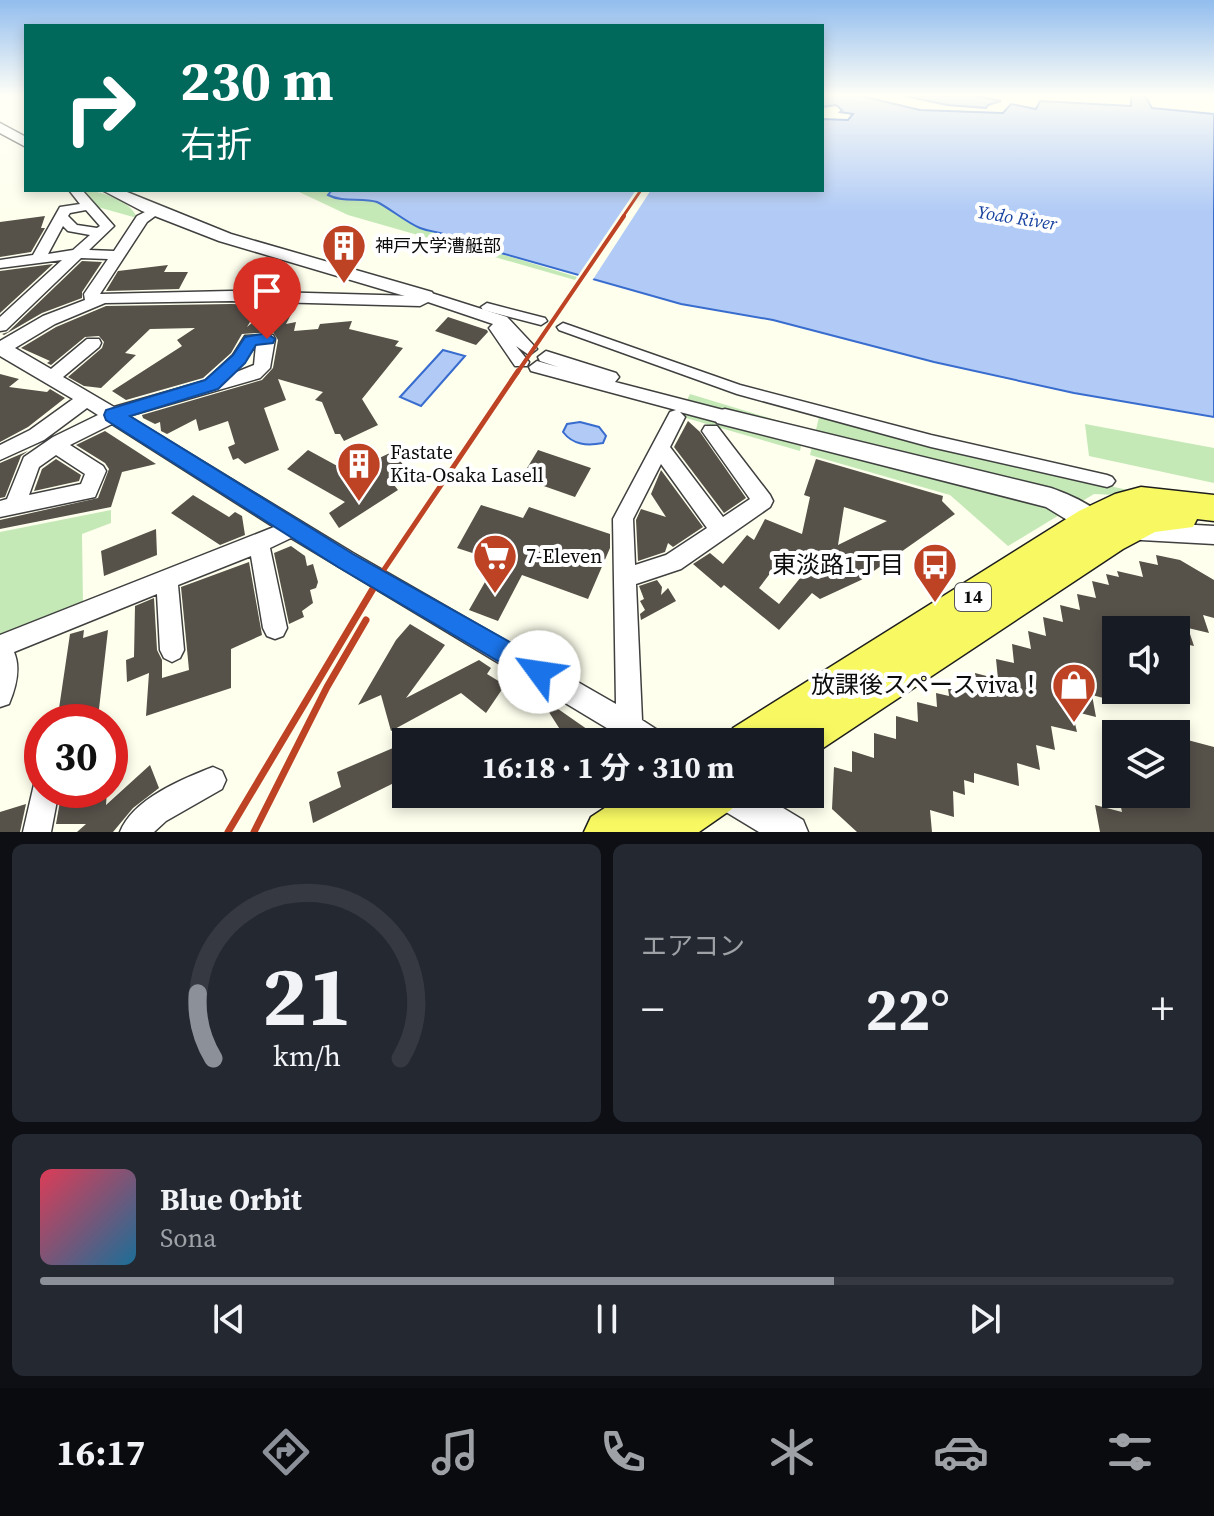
<!DOCTYPE html>
<html lang="ja">
<meta charset="utf-8">
<style>
:root{--surface:#171b24;--page:#242831;--text:#f1f3f6;--muted:#9ea1a6;--line:#363941;--accent:#8c9099}
body{margin:0;font-family:"Source Serif 4","Noto Sans JP",serif;background:var(--page);color:var(--text);height:100vh;display:flex;flex-direction:column;font-size:30px;white-space:nowrap}
*{box-sizing:border-box;margin:0}
p{font-size:26px;color:var(--muted)}
.icon{flex:none;width:44px;height:44px;fill:none;stroke:currentColor;stroke-width:2;stroke-linecap:round;stroke-linejoin:round}
.map{position:relative;height:832px;overflow:hidden}
.details{display:flex;flex-direction:column;gap:12px;padding:12px;background:#0d0f14;flex:1}
.details>*{flex:none}
.hud{position:absolute;left:24px;top:24px;width:800px;height:168px;border-radius:0px;box-shadow:0 4px 12px #0003;background:#00695c;color:#fff;overflow:hidden}
.controls{position:absolute;left:1102px;top:616px;display:grid;gap:16px}
.controls a{display:grid;place-items:center;width:88px;height:88px;border-radius:0px;background:var(--surface);box-shadow:0 4px 12px #0003;font-size:40px}
.speed{position:absolute;left:24px;top:704px;display:flex;gap:16px;font-size:40px;font-weight:700;text-align:center}
.speed>*{display:grid;place-content:center;width:104px;height:104px;border-radius:50%;background:var(--surface);box-shadow:0 4px 12px #0003;line-height:1}
.speed .limit{border:12px solid #d22;background:#fff;color:#111}
.pin{position:absolute;display:grid;place-items:center;width:68px;height:68px;color:#fff;margin:-82px -34px;border-radius:50% 50% 50% 0;rotate:-45deg;box-shadow:0 0 8px #0007}
.pin .icon{rotate:45deg}
.me{position:absolute;width:88px;margin:-44px;rotate:301deg;stroke-linejoin:round;filter:drop-shadow(0 0 6px #0008)}
.turn{display:flex;align-items:center;gap:28px;height:168px;padding:0 24px;font-size:36px}
.turn .icon{width:104px;height:104px;stroke-width:2.5}
.turn b{display:block;font-size:56px;line-height:68px}
.big{font-size:60px;font-weight:700;line-height:1.1}
.details .tile{flex:1;display:flex;flex-direction:column;justify-content:center;gap:12px;min-width:0;padding:0 28px;border-radius:12px;background:var(--page)}
.details .dial{align-items:center;gap:0}
.dial svg{height:208px;overflow:visible;fill:none;stroke:var(--line);stroke-width:7;stroke-linecap:round;text-anchor:middle}
.dial text{fill:var(--text);stroke:none}
.song{display:flex;align-items:center;gap:24px}
.cover{width:96px;height:96px;border-radius:12px;background:linear-gradient(135deg,hsl(350 70% 55%),hsl(200 70% 35%))}
.played{height:8px;border-radius:4px;background:linear-gradient(90deg,var(--accent) 70%,var(--line) 70%)}
.keys{display:flex;justify-content:space-around;direction:ltr}
.heat{display:flex;justify-content:space-between;align-items:center;font-size:44px;direction:ltr}
.details .tiles{flex:1;display:grid;gap:12px;grid-template-columns:1fr 1fr}
.tile:last-child{grid-column:span 2}
.trip{position:absolute;left:392px;top:728px;width:432px;height:80px;border-radius:0px;background:var(--surface);box-shadow:0 4px 12px #0003;font-weight:700;line-height:80px;text-align:center}
.tab-bar{display:flex;height:128px;justify-content:space-around;align-items:center;background:#090b0e;color:var(--muted)}
.tab-bar .icon{width:56px;height:56px}
.tab-bar .selected{color:var(--accent)}
.tab-bar b{font-size:36px;color:var(--text)}
.map>svg:first-child{display:block}
.green{fill:#c4e9b6}
.water{fill:#b1cbf6;stroke:#386cce;stroke-width:2}
.pier{fill:#feffed}
.building{fill:#565149;fill-rule:evenodd}
.lines{fill:none;stroke-linecap:round;stroke-linejoin:round}
.pedestrian-casing{stroke:#404040;stroke-width:3}
.minor-casing{stroke:#404040;stroke-width:3}
.tertiary-casing{stroke:#404040;stroke-width:3}
.primary-casing{stroke:#1e1e1e;stroke-width:3}
.pedestrian{fill:#fff;fill-rule:evenodd}
.minor{fill:#fff;fill-rule:evenodd}
.tertiary{fill:#fff;fill-rule:evenodd}
.primary{fill:#f8f962;fill-rule:evenodd}
.rail-far3{stroke:#bd4324;stroke-width:3}
.rail-far2{stroke:#bd4324;stroke-width:4}
.rail-far1{stroke:#bd4324;stroke-width:5}
.rail{stroke:#bd4324;stroke-width:7}
.route{fill:#1a73e8;stroke:#114b97;stroke-width:2}
.labels{text-anchor:middle;stroke-width:8;stroke-linejoin:round;paint-order:stroke}
.far-water-label{font-size:18px;font-style:italic;fill:#16409f;stroke:#fff}
.far-poi-label{font-size:18px;fill:#0d0d0d;stroke:#fff;text-anchor:start}
.shield{fill:#fff;stroke:#565656;stroke-width:2}
.shield-label{font-size:18px;font-weight:bold;fill:#0d0d0d}
.poi-label{font-size:20px;fill:#0d0d0d;stroke:#fff;text-anchor:start}
.near-poi-label{font-size:24px;fill:#0d0d0d;stroke:#fff;text-anchor:end}
</style>
<div class="map">
<svg width="1214" height="832" viewBox="0 0 1214 832">
<rect width="100%" height="100%" fill="#feffed"/>
<g class="green">
<path d="M80 190C98 190 131 200 137 218L94 206Z"/>
<path d="M295 190H332L328 195C343 203 363 197 377 202 389 208 406 223 420 228 436 234 437 229 455 240L577 277 575 280 348 215Z"/>
<path d="M690 394 789 424 803 437 800 451 679 416Z"/>
<path d="M819 417 936 448 1128 490 1116 495 1094 494 1008 546 950 495 810 455Z"/>
<path d="M1085 424 1214 448V483L1089 456Z"/>
<path d="M111 510V523L82 534 83 606 0 639V532Z"/>
</g>
<g class="water">
<path d="M822 96H861L920 110 1003 113 1011 104 1036 109 1040 101 1131 106V96H1145L1152 108 1214 114V417L1074 393 934 362 773 320 681 304 455 240C437 229 436 234 420 228 407 223 388 207 377 202 363 197 343 203 328 195L332 190H822V119L848 120 853 114 840 112 842 110 836 105 822 107Z"/>
<path d="M905 96H975L1001 101 988 105 986 108 947 105Z"/>
<path d="M443 350 465 356 421 406 400 397Z"/>
<path d="M580 422 599 427 606 436 603 443C587 446 573 445 563 432L567 424Z"/>
</g>
<path class="pier" d="M636 190H651L590 284 575 280Z"/>
<g class="building">
<path d="M45 216 41 228H45L31 252 0 257V222Z"/>
<path d="M82 261 102 262 82 292V298L42 313 4 335 2 334 8 332Z"/>
<path d="M53 264 0 313V271Z"/>
<path d="M168 265 164 272H188L179 289 106 291 118 271Z"/>
<path d="M231 304 260 305 247 327 271 307H295L286 324 296 322 294 331 318 329 320 324 352 321 349 329 399 341 395 346 403 348 362 399 378 425 344 441 340 434H335L322 402 315 400 323 392 278 379 286 400 264 408 279 450 245 464 238 458 233 460 228 447 235 444 228 421 199 431 196 419 167 434 161 431 160 422 155 424 143 418 142 415 262 380 273 368 278 340 273 332 242 334 231 353 203 378 126 400 112 391 182 346 177 340 195 328 150 329 125 353 136 355 101 388 84 386 68 377 102 348 104 342 99 336 85 337 51 365 47 363 50 361 21 348 56 327 106 306Z"/>
<path d="M448 317 487 330 488 332 476 345 435 331Z"/>
<path d="M0 374 19 379 9 387 47 392 50 389 65 398 28 427 0 442Z"/>
<path d="M688 421 700 432 746 498 724 513 674 447Z"/>
<path d="M105 431 156 464 122 472 111 507 0 529V520L98 498 109 469 105 463 76 445Z"/>
<path d="M308 450 363 480 355 463 360 457 373 461 394 451 407 471 390 480 398 490 339 528 329 513 345 502 287 469Z"/>
<path d="M538 450 591 468 575 497 521 478Z"/>
<path d="M28 451 21 456 5 497 0 498V463Z"/>
<path d="M56 459 81 475 79 481 34 491 42 469Z"/>
<path d="M816 459 943 496 942 501 955 514 861 580 820 599 812 593 779 630 724 585 721 588 693 564 710 553 723 564 747 535 754 540 765 519 802 534 810 497 804 495ZM844 507 887 521 838 545ZM778 563 801 577 779 604 759 588Z"/>
<path d="M661 470 703 527 673 547 668 543 665 552 638 561 636 520 641 509 666 517 651 494Z"/>
<path d="M193 495 229 517 235 512 242 516 245 535 220 545 171 513Z"/>
<path d="M481 505 523 518 529 507 610 534V548L588 599 522 575 498 621 469 610 497 561 457 548Z"/>
<path d="M156 529 157 555 104 576 101 551Z"/>
<path d="M291 546 305 556 307 566 313 564 318 582 316 588 310 590 313 603 302 611 304 617 289 624 274 553Z"/>
<path d="M1156 555 1180 560 1214 580V618L1203 615 1209 633 1188 628 1194 646 1176 642V630H1116V682L1106 679 1111 700 1092 695 1096 717 1072 711 1077 732 1051 726 1055 750 1036 745 1040 770 1017 763 1019 786 974 773V783L964 780 965 795 953 791 954 817 930 810 932 832H857L832 809 834 767 852 772V751L874 758V733L896 739V716L918 722 917 702 937 707 936 693 949 696 948 688 977 695 975 673 998 679 996 659 1014 663 1012 644 1031 649 1028 631 1046 636 1043 617 1063 622 1060 605 1080 610 1077 594 1096 598 1092 581 1109 585 1106 574 1119 577 1117 571 1143 577 1139 561 1158 565Z"/>
<path d="M249 562 262 635 231 649V688L146 716 149 673 127 682 126 660 134 657 135 606 154 598 157 650 162 660V678L189 670 181 587Z"/>
<path d="M657 580 662 587 661 595 668 588 676 601 641 620 640 614 645 610 640 601 644 599 639 586Z"/>
<path d="M410 624 445 645 406 698 479 660 491 668 487 674 505 685 486 713 461 693 391 731 381 695 358 705 396 640Z"/>
<path d="M84 630 83 638 108 630 99 709 57 722 70 634Z"/>
<path d="M538 695 594 734 589 742H568L559 735 561 731Z"/>
<path d="M1180 738 1214 747V832H1100L1095 805 1122 812 1118 794H1176V745L1182 747Z"/>
<path d="M393 748 402 779 313 823 309 802 341 787 337 772Z"/>
<path d="M150 765 159 788 133 808 113 832H77L86 824H56L62 790H107L106 805Z"/>
<path d="M26 804 20 832H0V812Z"/>
</g>
<g class="lines">
<g class="pedestrian-casing">
<g id="pedestrian">
<path d="M487 303 545 318 547 321 541 325 483 310 481 307Z"/>
<path d="M563 323 740 385 931 435 1107 475 1112 477 1115 481 1112 485 1107 487 931 447 737 394 559 330 557 327Z"/>
</g>
</g>
<g class="minor-casing">
<g id="minor">
<path d="M69 190H82L114 226 89 250 114 251 137 216 155 207 162 211 147 222 100 294 231 291 416 296 425 291 507 317 537 349 529 355 516 346 529 362 527 366H515L489 328 493 324 428 302 420 306 231 301 105 303 55 324 15 348 51 369 87 339H99L101 343 99 347 63 377 114 407 205 381 233 355 245 336 273 335 275 339 270 368 260 378 128 416 353 553 616 704 613 519 670 412 676 410 531 371 529 367 537 361 558 367 540 361 538 357 546 351 616 373 619 377 615 382 731 412 734 417 725 424 680 412 685 417 670 447 723 517 750 499 702 431 705 426H717L770 495 773 501 770 507 681 569 636 584 642 720 662 733 666 742H630L291 538 270 548 287 628 283 636 275 639 267 636 263 628 251 556 178 585 184 650 180 658 172 662 164 658 160 650 157 594 14 652C21 668 16 687 9 704L0 707V635L274 527 112 424 70 445 103 466 106 471 95 497 0 517V501L7 499 24 457 53 437 98 415 87 408 44 440 0 460V445L30 430 73 399 0 356V341L43 316 85 300 84 294 108 259 81 258 6 330 0 331V317L62 260 0 268V260L33 255 60 207 80 204ZM86 210 100 226 97 228 77 225 68 216 70 213ZM63 226 68 231 90 235 73 250 48 254ZM256 345 254 365 234 373ZM56 455 85 474 81 484 29 495 39 467ZM661 464 707 528 666 555 635 565 633 519Z"/>
<path d="M1141 522 1214 526V544L1141 540 1134 537 1131 531 1134 525Z"/>
<path d="M213 767 222 771 226 780 222 789 166 821 154 832H120C133 799 182 779 213 767Z"/>
<path d="M42 778V790H59L51 832H23L35 780Z"/>
</g>
</g>
<g class="tertiary-casing">
<g id="tertiary">
<path d="M0 123 26 137V147L0 133Z"/>
<path d="M102 190H122L231 234 432 292 434 296 425 302 219 241 142 211Z"/>
<path d="M725 409 1051 488C1071 495 1103 509 1113 529L1109 537 1100 540 1046 507 717 423 714 417 717 411Z"/>
<path d="M711 794H760L803 820 808 832H759L716 806Z"/>
</g>
</g>
<g class="primary-casing">
<g id="primary">
<path d="M1141 487 1214 495V521L1197 519 1193 527 1155 532 1123 549 811 756 810 742H727L733 728 1079 511 1115 494Z"/>
<path d="M626 794H738L732 809 699 832H584L591 817Z"/>
</g>
</g>
<use href="#pedestrian" class="pedestrian"/>
<use href="#minor" class="minor"/>
<use href="#tertiary" class="tertiary"/>
<use href="#primary" class="primary"/>
<path class="rail-far3" d="M622 218 641 190"/>
<path class="rail-far2" d="M517 373 624 216"/>
<path class="rail-far1" d="M381 574 518 371"/>
<g class="rail">
<path d="M228 832 383 572"/>
<path d="M254 832 327 687 366 620"/>
</g>
</g>
<linearGradient id="sky" x2="0" y2="1"><stop stop-color="#92bdee"/><stop offset="0.45" stop-color="#fffff7"/><stop offset="1" stop-color="#fffff7" stop-opacity="0"/></linearGradient>
<rect width="1214" height="212" fill="url(#sky)"/>
<path class="route" d="M267 333 275 339 273 343 256 345 245 363 218 389 130 416 353 554 547 663 551 672 547 680 539 684 530 680 338 567 106 420 104 415 106 410 205 380 233 355 245 337Z"/>
<defs>
<g id="building-pin" transform="scale(2.3)"><path d="M0 17L-7.5 6A9.5 9.5 0 1 1 7.5 6Z" fill="#bd4324" stroke="#fff"/><path d="M-4-6H4V6H1V3H-1V6H-4ZM-2.5-4.3h1.7v1.8h-1.7ZM.8-4.3h1.7v1.8H.8ZM-2.5-1h1.7V.8h-1.7ZM.8-1h1.7V.8H.8Z" fill="#fff"/></g>
<g id="supermarket-pin" transform="scale(2.3)"><path d="M0 17L-7.5 6A9.5 9.5 0 1 1 7.5 6Z" fill="#bd4324" stroke="#fff"/><path d="M-6-5.5h2.5l.6 2H6L4.5 2H-2.5L-4.4-4H-6ZM-1.5 3.2a1.3 1.3 0 1 0 .1 0ZM3 3.2a1.3 1.3 0 1 0 .1 0Z" fill="#fff"/></g>
<g id="bus-pin" transform="scale(2.3)"><path d="M0 17L-7.5 6A9.5 9.5 0 1 1 7.5 6Z" fill="#bd4324" stroke="#fff"/><path d="M-5-6H5V4H4V6H2V4H-2V6H-4V4H-5ZM-3.5-4V0h7V-4ZM-3.5 1.2v1.5H-2V1.2ZM2 1.2v1.5H3.5V1.2Z" fill="#fff"/></g>
<g id="shop-pin" transform="scale(2.3)"><path d="M0 17L-7.5 6A9.5 9.5 0 1 1 7.5 6Z" fill="#bd4324" stroke="#fff"/><path d="M-5-2.5h2.3a2.7 3.5 0 0 1 5.4 0H5L5.5 6h-11ZM-1.5-2.5h3a1.5 2.3 0 0 0-3 0Z" fill="#fff"/></g>
</defs>
<g fill-rule="evenodd">
<use href="#building-pin" x="344" y="246"/>
<use href="#building-pin" x="359" y="464"/>
<use href="#supermarket-pin" x="495" y="556"/>
<use href="#bus-pin" x="935" y="565"/>
<use href="#shop-pin" x="1074" y="685"/>
</g>
<g class="labels">
<g class="far-water-label">
<text transform="translate(1017 218) rotate(9)" y="6">Yodo River</text>
</g>
<g class="far-poi-label">
<text x="375" y="252">神戸大学漕艇部</text>
</g>
<rect class="shield" x="955" y="583" width="36" height="28" rx="6"/>
<g class="shield-label">
<text x="973" y="603">14</text>
</g>
<g class="poi-label">
<text x="390" y="459">Fastate<tspan x="390" dy="23">Kita-Osaka Lasell</tspan></text>
<text x="526" y="563">7-Eleven</text>
</g>
<g class="near-poi-label">
<text x="904" y="573">東淡路1丁目</text>
<text x="1043" y="693">放課後スペースviva！</text>
</g>
</g>
</svg>
<div class="controls">
<a><svg class="icon" aria-label="sound" viewBox="0 0 24 24"><path d="M4 9h4l5-4v14l-5-4H4zM17 9q2 3 0 6"/></svg></a>
<a><svg class="icon" aria-label="layers" viewBox="0 0 24 24"><path d="M12 4l9 5-9 5-9-5zM3 14l9 5 9-5"/></svg></a>
</div>
<div class="speed"><div class="limit">30</div></div>
<div class="pin" style="left:267px;top:339px;background:#d93025"><svg class="icon" aria-label="arrive" viewBox="0 0 24 24"><path d="M6 21V4h12l-3 4 3 4H6"/></svg></div>
<svg class="me" style="left:539px;top:672px" viewBox="-20 -20 40 40"><circle r="19" fill="#fff"/><path d="M0-13L10 11 0 6-10 11z" fill="#1a73e8"/></svg>
<div class="trip">16:18 · 1 分 · 310 m</div>
<div class="hud">
<div class="turn"><svg class="icon" aria-label="right" viewBox="0 0 24 24"><path d="M7 20v-9h11M14 6l5 5-5 5"/></svg><div><b>230 m</b>右折</div></div>
</div>
</div>
<section class="details">
<div class="tiles">
<div class="tile dial"><svg viewBox="0 0 100 80">
<path d="M14 69A42 42 0 1 1 86 69"/>
<path d="M14 69A42 42 0 0 1 8 44" stroke="#8c9099"/>
<text x="50" y="56" font-size="32" font-weight="700">21</text>
<text x="50" y="72" font-size="11">km/h</text>
</svg></div>
<div class="tile"><p>エアコン</p>
<div class="heat"><a>−</a><b class="big">22°</b><a>+</a></div>
</div>
<div class="tile">
<div class="song"><i class="cover"></i><div><b>Blue Orbit</b><p>Sona</p></div></div>
<div class="played"></div>
<div class="keys"><svg class="icon" aria-label="previous" viewBox="0 0 24 24"><path d="M18 5L8 12l10 7zM5 5v14"/></svg><svg class="icon" aria-label="pause" viewBox="0 0 24 24"><path d="M8 5v14M16 5v14"/></svg><svg class="icon" aria-label="next" viewBox="0 0 24 24"><path d="M6 5l10 7-10 7zM19 5v14"/></svg></div>
</div>
</div>
</section>
<nav class="tab-bar">
<b>16:17</b>
<svg class="icon selected" aria-label="directions" viewBox="0 0 24 24"><path d="M12 3l9 9-9 9-9-9zM9 14v-3h6M13 9l2 2-2 2"/></svg>
<svg class="icon" aria-label="music" viewBox="0 0 24 24"><path d="M9 18V5l10-2v13"/><circle cx="6" cy="18" r="3"/><circle cx="16" cy="16" r="3"/></svg>
<svg class="icon" aria-label="phone" viewBox="0 0 24 24"><path d="M5 4h4l2 5-3 2q2 4 5 5l2-3 5 2v4C11 20 4 13 5 4z"/></svg>
<svg class="icon" aria-label="climate" viewBox="0 0 24 24"><path d="M12 3v18M4 7l16 10M4 17L20 7"/></svg>
<svg class="icon" aria-label="car" viewBox="0 0 24 24"><path d="M5 17H2v-5l4-1 3-4h7l3 4 3 1v5h-3M9 17h6M6 11h13"/><circle cx="7" cy="17" r="2"/><circle cx="17" cy="17" r="2"/></svg>
<svg class="icon" aria-label="filters" viewBox="0 0 24 24"><path d="M4 7h16M4 17h16"/><circle cx="9" cy="7" r="2"/><circle cx="15" cy="17" r="2"/></svg>
</nav>
